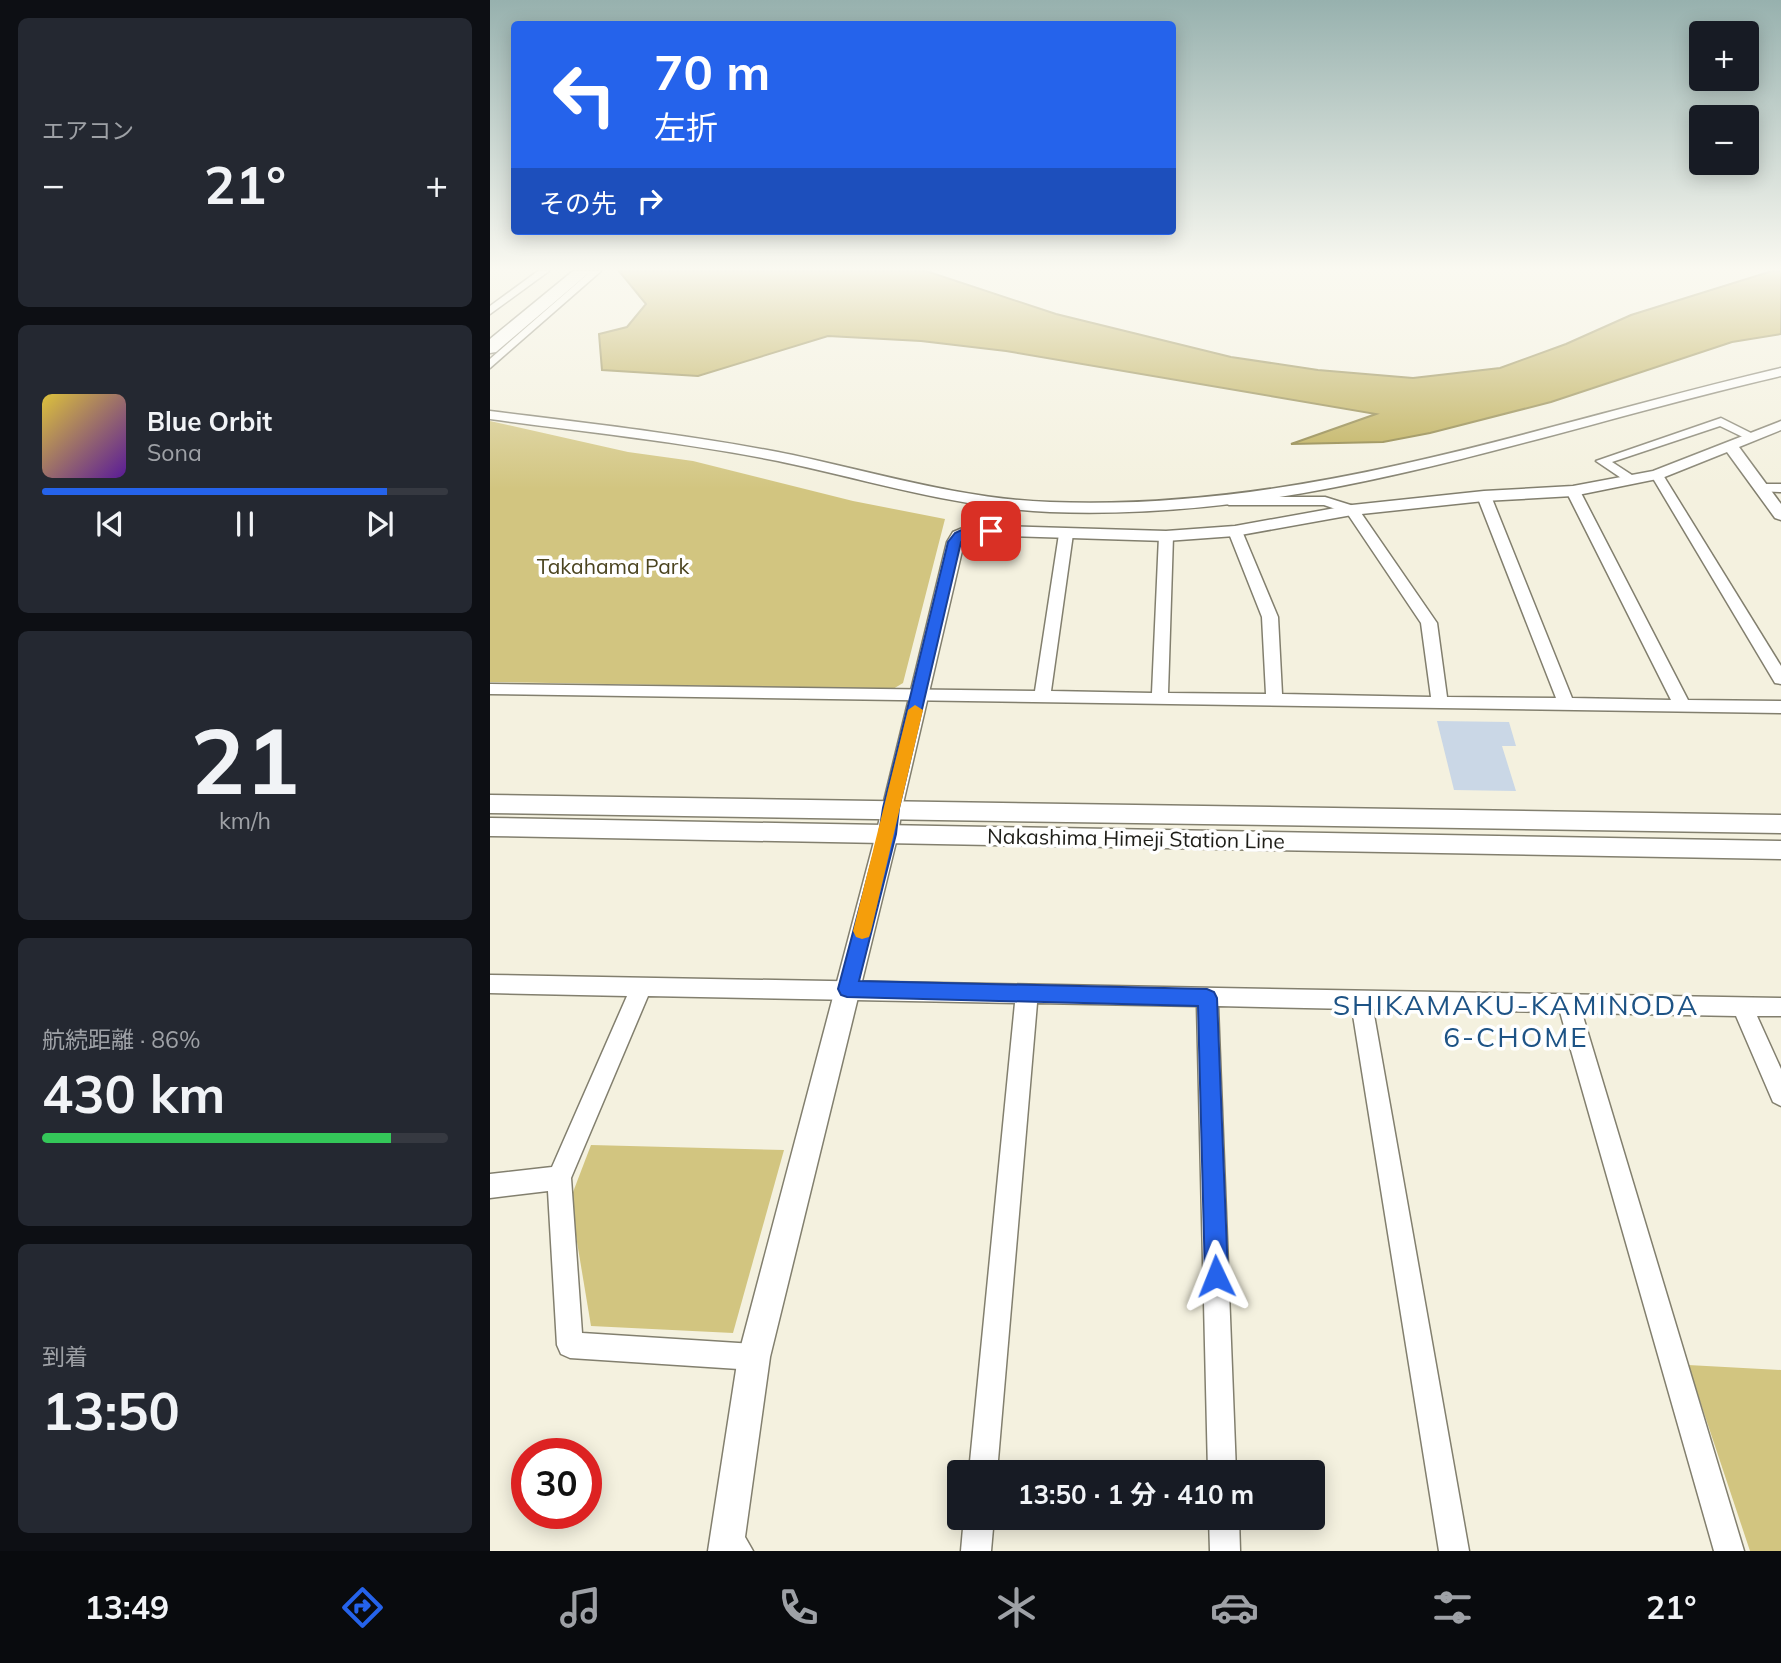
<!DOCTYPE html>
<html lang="ja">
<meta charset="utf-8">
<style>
:root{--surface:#171b24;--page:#242831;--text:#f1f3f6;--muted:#9ea1a6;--line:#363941;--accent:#2563eb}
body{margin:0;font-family:Mulish,"Noto Sans JP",sans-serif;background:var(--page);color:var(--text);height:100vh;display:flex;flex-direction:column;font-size:26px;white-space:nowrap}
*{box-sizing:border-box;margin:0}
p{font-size:23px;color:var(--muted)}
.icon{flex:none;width:38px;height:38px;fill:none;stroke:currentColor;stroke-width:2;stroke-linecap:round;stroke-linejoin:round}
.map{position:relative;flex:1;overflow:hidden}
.panel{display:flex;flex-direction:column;gap:18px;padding:18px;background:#0d0f14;width:490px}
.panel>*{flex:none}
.guide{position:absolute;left:21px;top:21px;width:665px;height:214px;border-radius:7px;box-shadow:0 4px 18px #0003;background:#2563eb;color:#fff;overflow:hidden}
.buttons{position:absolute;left:1199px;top:21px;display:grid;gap:14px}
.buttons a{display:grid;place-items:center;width:70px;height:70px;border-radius:7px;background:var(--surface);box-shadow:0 4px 18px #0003;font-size:35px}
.speed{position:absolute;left:21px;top:1438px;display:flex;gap:14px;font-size:35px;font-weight:700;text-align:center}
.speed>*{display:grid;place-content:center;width:91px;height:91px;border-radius:50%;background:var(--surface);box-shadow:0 4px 18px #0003;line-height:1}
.speed .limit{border:10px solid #d22;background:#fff;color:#111}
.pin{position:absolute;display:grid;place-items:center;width:60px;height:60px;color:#fff;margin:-30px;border-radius:14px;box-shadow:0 4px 10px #0006}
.me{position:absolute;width:77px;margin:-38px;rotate:358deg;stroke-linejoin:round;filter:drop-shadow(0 0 5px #0008)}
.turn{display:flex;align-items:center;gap:24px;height:147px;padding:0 28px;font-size:32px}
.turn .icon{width:91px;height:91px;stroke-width:2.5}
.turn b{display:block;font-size:49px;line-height:60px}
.then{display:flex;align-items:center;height:66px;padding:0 28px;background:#0003;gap:14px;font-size:26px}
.big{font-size:52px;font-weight:700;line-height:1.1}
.panel .card{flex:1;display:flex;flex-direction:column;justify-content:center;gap:10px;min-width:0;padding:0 24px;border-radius:10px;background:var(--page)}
.panel .dial{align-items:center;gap:0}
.dial b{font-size:91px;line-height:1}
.song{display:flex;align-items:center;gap:21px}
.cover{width:84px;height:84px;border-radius:10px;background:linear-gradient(135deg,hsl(50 70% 55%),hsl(270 70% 35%))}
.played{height:7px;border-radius:4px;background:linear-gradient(90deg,var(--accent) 85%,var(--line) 85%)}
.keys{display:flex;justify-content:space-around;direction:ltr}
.heat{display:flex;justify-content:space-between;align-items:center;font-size:38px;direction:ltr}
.charge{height:10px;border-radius:5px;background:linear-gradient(90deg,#34c759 86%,var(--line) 0)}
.trip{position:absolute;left:457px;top:1460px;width:378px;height:70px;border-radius:7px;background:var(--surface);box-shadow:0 4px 18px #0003;font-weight:700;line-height:70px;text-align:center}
.tabs{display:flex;height:112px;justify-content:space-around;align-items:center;background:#090b0e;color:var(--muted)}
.tabs .icon{width:49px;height:49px}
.tabs .current{color:var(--accent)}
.tabs b{font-size:32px;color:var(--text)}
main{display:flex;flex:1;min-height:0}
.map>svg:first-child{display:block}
.green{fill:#d2c580}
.water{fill:#bdad56;stroke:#8d8243;stroke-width:2}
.building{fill:#cad7e6}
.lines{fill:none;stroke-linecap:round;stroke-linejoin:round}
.minor-casing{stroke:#827f6e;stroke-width:3}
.tertiary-casing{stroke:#827f6e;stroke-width:3}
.secondary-casing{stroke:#827f6e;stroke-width:3}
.motorway-casing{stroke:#827f6e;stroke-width:3}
.minor{fill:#fff;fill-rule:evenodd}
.tertiary{fill:#fff;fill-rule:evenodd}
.secondary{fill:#fff;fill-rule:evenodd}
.motorway{fill:#fff;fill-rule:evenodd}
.route{fill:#2563eb;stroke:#184099;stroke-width:2}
.slow{fill:#f59e0b}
.labels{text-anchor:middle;stroke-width:7;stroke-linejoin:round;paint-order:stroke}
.park-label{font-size:21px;fill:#4b441f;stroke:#fff}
.street-label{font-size:21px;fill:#1e1d17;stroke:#fff}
.near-neighbourhood-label{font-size:28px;letter-spacing:2px;fill:#1d5385;stroke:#fff}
</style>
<main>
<section class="panel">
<div class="card"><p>エアコン</p>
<div class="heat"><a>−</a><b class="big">21°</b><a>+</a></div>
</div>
<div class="card">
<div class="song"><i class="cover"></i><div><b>Blue Orbit</b><p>Sona</p></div></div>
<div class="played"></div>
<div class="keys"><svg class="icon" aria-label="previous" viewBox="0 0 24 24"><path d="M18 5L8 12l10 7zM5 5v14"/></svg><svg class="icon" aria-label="pause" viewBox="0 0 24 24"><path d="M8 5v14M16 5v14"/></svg><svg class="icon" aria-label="next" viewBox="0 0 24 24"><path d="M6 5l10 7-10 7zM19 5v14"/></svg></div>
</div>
<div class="card dial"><b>21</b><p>km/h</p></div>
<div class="card"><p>航続距離 · 86%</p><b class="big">430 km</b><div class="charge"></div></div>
<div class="card"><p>到着</p><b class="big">13:50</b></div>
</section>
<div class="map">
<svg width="1291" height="1551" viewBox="0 0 1291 1551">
<rect width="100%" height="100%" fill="#f4f1df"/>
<g class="green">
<path d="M0 421 138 452 203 461 363 501 455 519 413 683 403 689 0 682Z"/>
<path d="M101 1145 294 1150 243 1333 101 1326 80 1200Z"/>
<path d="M1198 1365 1291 1370V1551H1260Z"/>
</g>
<path class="water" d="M129 271H436L566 314 741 357 828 370 923 378 1010 368 1076 344 1141 315 1282 271H1291V334L1242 342 1061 402 940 433 893 442 801 444 886 414 516 351 431 341 338 336 208 376 112 370 109 334 137 327 156 304Z"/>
<path class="building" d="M947 721 1019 722 1026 746H1012L1026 791 964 790Z"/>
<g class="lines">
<g class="minor-casing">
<g id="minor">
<path d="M48 271H59L0 314V306Z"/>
<path d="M101 271H111L0 368V359Z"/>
<path d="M1231 418 1269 437 1259 440 1230 426 1122 462 1145 477 1146 480 1140 484 1106 461Z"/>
<path d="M1167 471 1173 475 1291 666V684L1285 683 1161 475Z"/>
<path d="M1271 484H1291V492L1266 491 1265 488Z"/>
<path d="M1083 487 1090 491 1198 700 1291 701V713L0 694V684L545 691 569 534 576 530 583 534 561 691 662 693 669 536 676 532 683 536 678 693 776 694 772 617 738 531 745 527 752 531 788 617 792 694 941 697 931 623 857 513 834 505H739L732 501 739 497H835L867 507 947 623 957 697 1066 698 987 496 994 492 1001 496 1082 698 1181 700 1076 491Z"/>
<path d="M0 975 1291 998V1016H1267L1291 1069V1106L1283 1102 1246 1016 1092 1013 1254 1551H1224L1070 1012 883 1009 979 1551H949L862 1009 728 1006 746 1472H718L707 1006 547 1003 507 1472H479L525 1003 158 996 81 1178 92 1333 264 1344 273 1348 277 1357 273 1366 264 1370 80 1358 71 1354 67 1345 58 1191 0 1198V1174L62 1167 137 996 0 993Z"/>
<path d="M474 1517H504L501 1551H471Z"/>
<path d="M719 1517H749L750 1551H720Z"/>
</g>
</g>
<g class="tertiary-casing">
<g id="tertiary">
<path d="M1291 368V376C1045 433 817 522 560 512 467 508 378 480 288 461 193 442 96 432 0 419V411C96 423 193 434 288 452 378 470 467 499 560 502 817 512 1046 425 1291 368Z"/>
<path d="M1291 421V430L1249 447 1291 504V520L1285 518 1237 452 1172 478 1083 496 994 501 862 515 745 536 676 541 482 535 475 538 412 808 408 834 280 1357 255 1537 263 1551H218L248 1357 386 834 457 542 463 532 480 525 676 531 745 526 862 505 994 491 1083 486 1163 471Z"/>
</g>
</g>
<g class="secondary-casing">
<g id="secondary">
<path d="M0 795 1291 815V833L0 813Z"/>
<path d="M0 818 1291 841V859L0 836Z"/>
</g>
</g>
<g class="motorway-casing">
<path id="motorway" d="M83 271H101L6 352 0 353V339Z"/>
</g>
<use href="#minor" class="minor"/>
<use href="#tertiary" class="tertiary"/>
<use href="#secondary" class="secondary"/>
<use href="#motorway" class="motorway"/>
</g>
<linearGradient id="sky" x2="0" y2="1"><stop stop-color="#97b1ae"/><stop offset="0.55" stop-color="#faf9f1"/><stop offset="1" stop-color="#faf9f1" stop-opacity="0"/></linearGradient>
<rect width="1291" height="489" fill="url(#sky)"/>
<path class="route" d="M480 526 501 527 507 531C496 539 480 528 471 542L409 808 406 834 369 981 717 989 724 992 727 998 738 1276 734 1285 726 1288 718 1285 715 1276 708 1006 357 997 351 995 348 989 389 834 393 808 458 542 465 533Z"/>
<path class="slow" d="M425 705 433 710 381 931 379 937 372 939 366 937 363 931 418 710Z"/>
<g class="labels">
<g class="park-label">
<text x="123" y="574">Takahama Park</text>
</g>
<g class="street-label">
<text transform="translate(646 839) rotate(1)" y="7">Nakashima Himeji Station Line</text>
</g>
<g class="near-neighbourhood-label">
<text x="1026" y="1015">SHIKAMAKU-KAMINODA<tspan x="1026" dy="32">6-CHOME</tspan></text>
</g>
</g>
</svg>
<div class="buttons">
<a>+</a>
<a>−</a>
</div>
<div class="speed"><div class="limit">30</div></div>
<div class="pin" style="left:501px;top:531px;background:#d93025"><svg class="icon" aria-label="arrive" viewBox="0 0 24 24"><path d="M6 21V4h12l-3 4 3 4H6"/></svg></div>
<svg class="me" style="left:726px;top:1276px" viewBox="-20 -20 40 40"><path d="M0-17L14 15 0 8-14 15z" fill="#2563eb" stroke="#fff" stroke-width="4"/></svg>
<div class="trip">13:50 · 1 分 · 410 m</div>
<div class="guide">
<div class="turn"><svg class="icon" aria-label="left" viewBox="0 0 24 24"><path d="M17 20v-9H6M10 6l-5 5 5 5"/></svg><div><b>70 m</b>左折</div></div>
<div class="then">その先<svg class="icon" aria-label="right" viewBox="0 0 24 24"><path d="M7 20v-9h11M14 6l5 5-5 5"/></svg></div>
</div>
</div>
</main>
<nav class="tabs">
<b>13:49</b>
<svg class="icon current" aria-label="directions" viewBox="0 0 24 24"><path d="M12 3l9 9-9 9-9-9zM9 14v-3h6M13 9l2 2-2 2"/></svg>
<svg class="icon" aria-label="music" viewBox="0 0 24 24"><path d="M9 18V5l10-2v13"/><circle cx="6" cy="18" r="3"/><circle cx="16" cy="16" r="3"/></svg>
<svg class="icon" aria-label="phone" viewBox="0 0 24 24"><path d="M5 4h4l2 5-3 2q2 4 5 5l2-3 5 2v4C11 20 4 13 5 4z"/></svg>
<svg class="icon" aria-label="climate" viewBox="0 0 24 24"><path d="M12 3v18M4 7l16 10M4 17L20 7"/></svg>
<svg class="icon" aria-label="car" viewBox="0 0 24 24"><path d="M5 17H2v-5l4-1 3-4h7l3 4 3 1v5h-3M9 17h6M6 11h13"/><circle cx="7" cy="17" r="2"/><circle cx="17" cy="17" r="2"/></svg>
<svg class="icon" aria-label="filters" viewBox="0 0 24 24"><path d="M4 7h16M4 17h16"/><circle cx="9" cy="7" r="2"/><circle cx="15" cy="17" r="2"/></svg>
<b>21°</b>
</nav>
